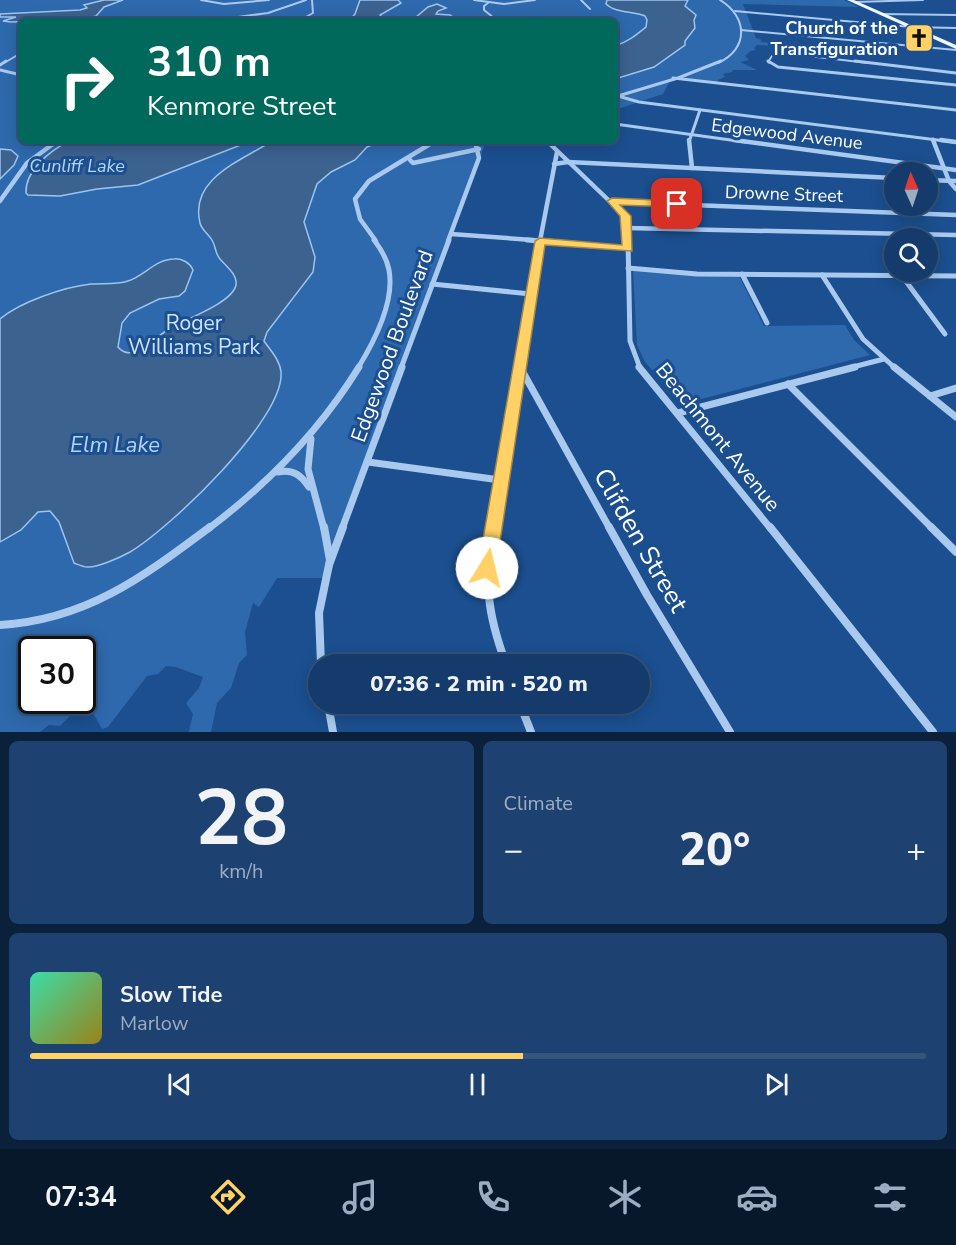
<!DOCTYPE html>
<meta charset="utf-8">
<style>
:root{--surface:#143b6b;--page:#1d4271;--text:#f1f3f6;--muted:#9dadc1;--line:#33557e;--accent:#ffd166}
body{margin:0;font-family:"Nunito Sans",sans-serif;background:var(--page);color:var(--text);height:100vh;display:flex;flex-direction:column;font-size:22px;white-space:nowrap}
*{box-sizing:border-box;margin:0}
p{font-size:20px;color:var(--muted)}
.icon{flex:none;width:33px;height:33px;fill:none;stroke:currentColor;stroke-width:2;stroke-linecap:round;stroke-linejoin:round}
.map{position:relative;height:732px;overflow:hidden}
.sheet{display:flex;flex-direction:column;gap:9px;padding:9px;background:#0b203b;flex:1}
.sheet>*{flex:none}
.guide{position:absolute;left:18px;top:18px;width:600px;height:126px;border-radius:9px;box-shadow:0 3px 15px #0003,0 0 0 2px var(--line);background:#00695c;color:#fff;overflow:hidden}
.needle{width:39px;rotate:357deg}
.tools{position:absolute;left:884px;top:162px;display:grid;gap:12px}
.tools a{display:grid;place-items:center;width:54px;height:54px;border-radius:50%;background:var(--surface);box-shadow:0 3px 15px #0003,0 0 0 2px var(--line);font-size:30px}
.speed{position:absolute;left:18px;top:636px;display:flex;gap:12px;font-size:30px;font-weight:700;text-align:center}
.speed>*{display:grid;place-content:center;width:78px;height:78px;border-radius:50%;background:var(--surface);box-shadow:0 3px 15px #0003,0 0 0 2px var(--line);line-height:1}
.speed .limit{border:3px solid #111;border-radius:9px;background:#fff;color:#111}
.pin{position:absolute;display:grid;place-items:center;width:51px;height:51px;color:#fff;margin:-26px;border-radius:12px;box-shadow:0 3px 9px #0006}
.me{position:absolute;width:66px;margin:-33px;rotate:9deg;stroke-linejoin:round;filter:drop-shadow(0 0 4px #0008)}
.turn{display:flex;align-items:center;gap:21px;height:126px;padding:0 30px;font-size:27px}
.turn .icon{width:78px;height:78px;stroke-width:2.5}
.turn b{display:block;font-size:42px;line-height:51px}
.big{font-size:45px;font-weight:800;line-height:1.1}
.sheet .card{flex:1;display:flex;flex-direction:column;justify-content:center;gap:9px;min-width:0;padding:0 21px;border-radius:9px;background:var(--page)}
.sheet .dial{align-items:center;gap:0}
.dial b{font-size:78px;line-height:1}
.song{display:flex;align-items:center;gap:18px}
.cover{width:72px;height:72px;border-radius:9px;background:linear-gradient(135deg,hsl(160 70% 55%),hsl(50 70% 35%))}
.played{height:6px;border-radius:3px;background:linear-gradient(90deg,var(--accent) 55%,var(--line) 55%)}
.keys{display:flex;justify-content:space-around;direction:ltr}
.heat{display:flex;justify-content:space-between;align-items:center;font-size:33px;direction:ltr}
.sheet .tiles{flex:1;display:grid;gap:9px;grid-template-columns:1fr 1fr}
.card:last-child{grid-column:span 2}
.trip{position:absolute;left:308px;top:654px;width:342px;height:60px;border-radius:30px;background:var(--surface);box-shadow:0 3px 15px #0003,0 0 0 2px var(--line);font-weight:800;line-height:60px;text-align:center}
.tabs{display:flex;height:96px;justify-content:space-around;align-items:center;background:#08182b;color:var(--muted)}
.tabs .icon{width:42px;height:42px}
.tabs .active{color:var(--accent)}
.tabs b{font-size:27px;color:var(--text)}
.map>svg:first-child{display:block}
.green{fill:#2e69ad;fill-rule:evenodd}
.water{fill:#3c6290;stroke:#9cc4f0;stroke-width:1.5}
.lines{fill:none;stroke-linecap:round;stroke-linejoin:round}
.street-far5{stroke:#a9c9ee;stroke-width:2}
.street-far4{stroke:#a9c9ee;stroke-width:3}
.street-far3{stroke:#a9c9ee;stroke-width:4.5}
.street-far2{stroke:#a9c9ee;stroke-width:5}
.street-far1{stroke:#a9c9ee;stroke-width:7}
.street{stroke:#a9c9ee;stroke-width:8}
.primary{fill:#f0f6ff;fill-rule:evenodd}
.route{fill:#ffd166;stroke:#a68842;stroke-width:1.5}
.labels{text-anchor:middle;stroke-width:6;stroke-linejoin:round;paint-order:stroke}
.far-poi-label{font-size:18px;font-weight:bold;fill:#fff;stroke:#1b4f8f;text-anchor:end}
.far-street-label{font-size:18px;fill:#fff;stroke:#1b4f8f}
.far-water-label{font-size:18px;font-style:italic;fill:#b5d3f5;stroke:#1b4f8f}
.park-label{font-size:21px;fill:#cfe3fa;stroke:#1b4f8f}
.street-label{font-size:21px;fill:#fff;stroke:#1b4f8f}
.water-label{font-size:22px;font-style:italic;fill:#b5d3f5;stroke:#1b4f8f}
.near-street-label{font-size:26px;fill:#fff;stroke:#1b4f8f}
</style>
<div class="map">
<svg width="956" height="732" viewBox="0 0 956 732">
<rect width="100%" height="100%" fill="#1b4f8f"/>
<g class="green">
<path d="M0 0H844L859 7 743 4 756 38 762 40 760 42 773 43 776 41 809 46 810 48 757 45 754 48 756 50 751 51 745 56 749 60 740 62 757 70H733L732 72 723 74 725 77 718 80 717 83 683 79 670 81 663 94 615 110V21H21V141H486L435 285 343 533 331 574 327 578H277L259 607 253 603 245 632 247 655 239 663 231 688 217 703 211 732H189L193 714 186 703 199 688 203 677 176 667 166 666 158 674 147 676 108 727 102 729 90 708 79 707 60 726 49 725 40 732H0ZM32 650H82V700H32Z"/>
<path d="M633 270 739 276 764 326 845 325 854 340 870 355 682 404 645 362 637 345Z"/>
</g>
<g class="water">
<path d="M104 0H123L104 7 96 16 80 20 11 22 3 21 16 17H0V14L80 10 87 8 84 5Z"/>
<path d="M360 0H398L401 3 380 15 385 21H349L355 14Z"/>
<path d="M607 0H688L685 6 696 15 694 20 695 28 685 41V45L654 67 615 79V46C629 41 635 36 646 27L647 20 645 16C633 11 615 13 606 4Z"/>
<path d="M437 4 446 8 438 11 436 14 450 15 456 19 451 21H402L416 17 428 7Z"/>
<path d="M69 141H251L138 185 97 189 60 196 28 195 26 193C25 170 50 151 69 141Z"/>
<path d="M272 141H382L367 147 355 160 331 172 317 184 304 222 315 257 313 272 267 332 264 341C270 350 280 360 281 372 285 419 169 529 130 552 121 557 97 568 87 567 83 567 77 564 74 563L59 522 50 511 38 512 21 530 0 542V319C20 302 64 287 91 284 103 283 116 285 128 281 144 276 156 259 174 259 182 258 190 263 193 270L185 291 179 296 159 299 130 313 122 323 118 347C122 352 127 354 134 352 147 347 160 334 172 327 187 319 233 302 236 285 238 275 226 266 220 259 215 253 216 248 213 242 210 235 202 231 200 223 189 178 243 160 272 141Z"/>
<path d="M0 149 11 150 18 156 14 165 0 179Z"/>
</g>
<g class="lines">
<g class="street-far5">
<path d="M201 0 224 4 269 0"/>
<path d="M474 0 504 4 535 0"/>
<path d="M581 0 590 9"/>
<path d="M855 2 923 0"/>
<path d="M488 3 484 6V10L494 18"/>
<path d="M735 11 911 27 956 28"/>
<path d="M881 14 956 15"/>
<path d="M208 21 268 13 306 0"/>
<path d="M299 21 313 13 312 0"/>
<path d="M741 30 956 50"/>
<path d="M4 63 21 53"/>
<path d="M718 63C749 49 748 17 720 0"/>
<path d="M770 63 768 62 772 56 783 53 868 63"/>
</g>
<g class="street-far4">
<path d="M768 61 778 67 956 85"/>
<path d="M855 61 956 73"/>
<path d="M0 65 6 61"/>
<path d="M0 70 21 75"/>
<path d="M673 78 956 110"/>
<path d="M618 96 639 102 953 142"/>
<path d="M618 96 678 78 721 61"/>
<path d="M615 124 745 142"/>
<path d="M933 139 934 142"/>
<path d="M689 142 700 110"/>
</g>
<g class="street-far3">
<path d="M689 140 692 168"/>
<path d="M734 140 956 170"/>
<path d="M933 140 949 181 956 189"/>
<path d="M941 140 956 142"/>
<path d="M547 141 625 216 628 241"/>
<path d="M410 160 413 163 479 149"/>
<path d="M554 164 568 162 894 178"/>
<path d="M927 180 956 181"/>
<path d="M0 201 27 163 57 141"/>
<path d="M612 202 956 215"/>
<path d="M627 228 956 235"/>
<path d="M451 234 546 241"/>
<path d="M376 241 360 219 355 199 369 181 435 141"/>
<path d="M448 241 479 158 475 141"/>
<path d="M540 241 557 152"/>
</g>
<g class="street-far2">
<path d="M527 240 628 248"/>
<path d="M628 240 630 341 640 368"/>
<path d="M628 268 697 274 956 276"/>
<path d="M742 274 767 323"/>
<path d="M822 275 863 339 895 368"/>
<path d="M902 276 945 334"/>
<path d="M432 284 531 294"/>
<path d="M358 368C374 342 395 302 389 270 387 259 381 249 374 240"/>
<path d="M401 368 449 240"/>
<path d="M519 368 541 240"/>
<path d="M849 368 884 359"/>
</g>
<g class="street-far1">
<path d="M520 367 610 529"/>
<path d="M639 367 771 529"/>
<path d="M894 367 956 417"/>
<path d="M788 384 933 529"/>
<path d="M930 396 956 388"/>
<path d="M678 413 855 367"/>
<path d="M311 439 308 469 324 529"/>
<path d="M368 462 500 480"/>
<path d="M278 472C293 469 301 475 309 487"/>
<path d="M208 529C269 483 319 432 359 367"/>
<path d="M342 529 402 367"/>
<path d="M493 529 519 367"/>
</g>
<g class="street">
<path d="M493 527C485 584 486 610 506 664"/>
<path d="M609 527 647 595 730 732"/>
<path d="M770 527 933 732"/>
<path d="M931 527 956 552"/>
<path d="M330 562 343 527"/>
<path d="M0 625C86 620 143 577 210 527"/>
<path d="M321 664 319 613 330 560 324 527"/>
<path d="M328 704 333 732"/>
<path d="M520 704 531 732"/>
</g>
<path class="primary" d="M847 0H854L956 45V49Z"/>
</g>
<path class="route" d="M612 198 677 201 682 204 677 207 620 205 631 216 632 251 545 245 496 568 493 574 487 576 480 574 478 568 535 241 540 238 622 245 620 216 607 201Z"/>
<defs>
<g id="church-square" transform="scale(1.5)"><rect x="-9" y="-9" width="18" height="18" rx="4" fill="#ffd166" stroke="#1b4f8f"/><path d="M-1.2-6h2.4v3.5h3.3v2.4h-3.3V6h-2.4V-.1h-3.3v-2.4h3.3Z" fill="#111"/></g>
</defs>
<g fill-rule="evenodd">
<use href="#church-square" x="919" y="38"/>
</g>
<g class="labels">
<g class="far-poi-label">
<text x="898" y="34">Church of the<tspan x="898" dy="21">Transfiguration</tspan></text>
</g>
<g class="far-street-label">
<text transform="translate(787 134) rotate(7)" y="6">Edgewood Avenue</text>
<text transform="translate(784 194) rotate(2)" y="6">Drowne Street</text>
</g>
<g class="far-water-label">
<text x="77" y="172">Cunliff Lake</text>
</g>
<g class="park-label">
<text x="194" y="330">Roger<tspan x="194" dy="24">Williams Park</tspan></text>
</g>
<g class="street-label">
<text transform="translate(392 346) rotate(-70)" y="7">Edgewood Boulevard</text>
<text transform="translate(718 437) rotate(51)" y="7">Beachmont Avenue</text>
</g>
<g class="water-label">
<text x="115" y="452">Elm Lake</text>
</g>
<g class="near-street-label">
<text transform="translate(641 540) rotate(60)" y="9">Clifden Street</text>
</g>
</g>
</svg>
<div class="tools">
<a><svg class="needle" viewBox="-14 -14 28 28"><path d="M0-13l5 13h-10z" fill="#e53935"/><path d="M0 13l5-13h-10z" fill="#9dadc1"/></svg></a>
<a><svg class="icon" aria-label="search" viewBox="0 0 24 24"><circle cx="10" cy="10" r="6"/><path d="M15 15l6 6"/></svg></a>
</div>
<div class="speed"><div class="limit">30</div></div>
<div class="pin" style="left:677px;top:204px;background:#d93025"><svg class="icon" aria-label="arrive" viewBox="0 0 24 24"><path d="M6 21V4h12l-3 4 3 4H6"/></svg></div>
<svg class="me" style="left:487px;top:568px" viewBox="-20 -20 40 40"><circle r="19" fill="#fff"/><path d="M0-13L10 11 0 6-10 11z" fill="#ffd166"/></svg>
<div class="trip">07:36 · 2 min · 520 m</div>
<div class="guide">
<div class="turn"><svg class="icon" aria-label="right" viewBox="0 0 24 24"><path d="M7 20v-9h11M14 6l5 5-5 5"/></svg><div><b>310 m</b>Kenmore Street</div></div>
</div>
</div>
<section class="sheet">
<div class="tiles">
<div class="card dial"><b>28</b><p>km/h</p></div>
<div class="card"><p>Climate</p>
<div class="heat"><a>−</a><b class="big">20°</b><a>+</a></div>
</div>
<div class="card">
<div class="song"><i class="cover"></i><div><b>Slow Tide</b><p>Marlow</p></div></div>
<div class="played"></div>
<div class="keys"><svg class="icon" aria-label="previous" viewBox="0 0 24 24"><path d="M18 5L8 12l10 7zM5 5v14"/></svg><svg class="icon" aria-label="pause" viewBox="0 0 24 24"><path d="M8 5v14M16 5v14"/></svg><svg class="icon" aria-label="next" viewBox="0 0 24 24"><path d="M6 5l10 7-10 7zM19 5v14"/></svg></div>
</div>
</div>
</section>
<nav class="tabs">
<b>07:34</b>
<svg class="icon active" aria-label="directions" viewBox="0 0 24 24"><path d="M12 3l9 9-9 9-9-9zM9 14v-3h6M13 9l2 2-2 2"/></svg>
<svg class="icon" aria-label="music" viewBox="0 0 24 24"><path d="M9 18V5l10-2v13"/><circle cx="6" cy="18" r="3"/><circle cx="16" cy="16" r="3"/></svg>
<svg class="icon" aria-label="phone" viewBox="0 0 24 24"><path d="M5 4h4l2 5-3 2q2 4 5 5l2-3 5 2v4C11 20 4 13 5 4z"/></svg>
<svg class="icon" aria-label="climate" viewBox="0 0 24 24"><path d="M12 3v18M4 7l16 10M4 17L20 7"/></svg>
<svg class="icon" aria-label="car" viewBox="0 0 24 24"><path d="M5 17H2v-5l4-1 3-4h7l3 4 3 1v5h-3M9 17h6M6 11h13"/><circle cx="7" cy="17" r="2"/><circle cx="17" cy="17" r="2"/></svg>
<svg class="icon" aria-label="filters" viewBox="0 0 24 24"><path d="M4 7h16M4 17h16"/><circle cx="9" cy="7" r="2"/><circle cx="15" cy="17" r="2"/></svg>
</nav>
